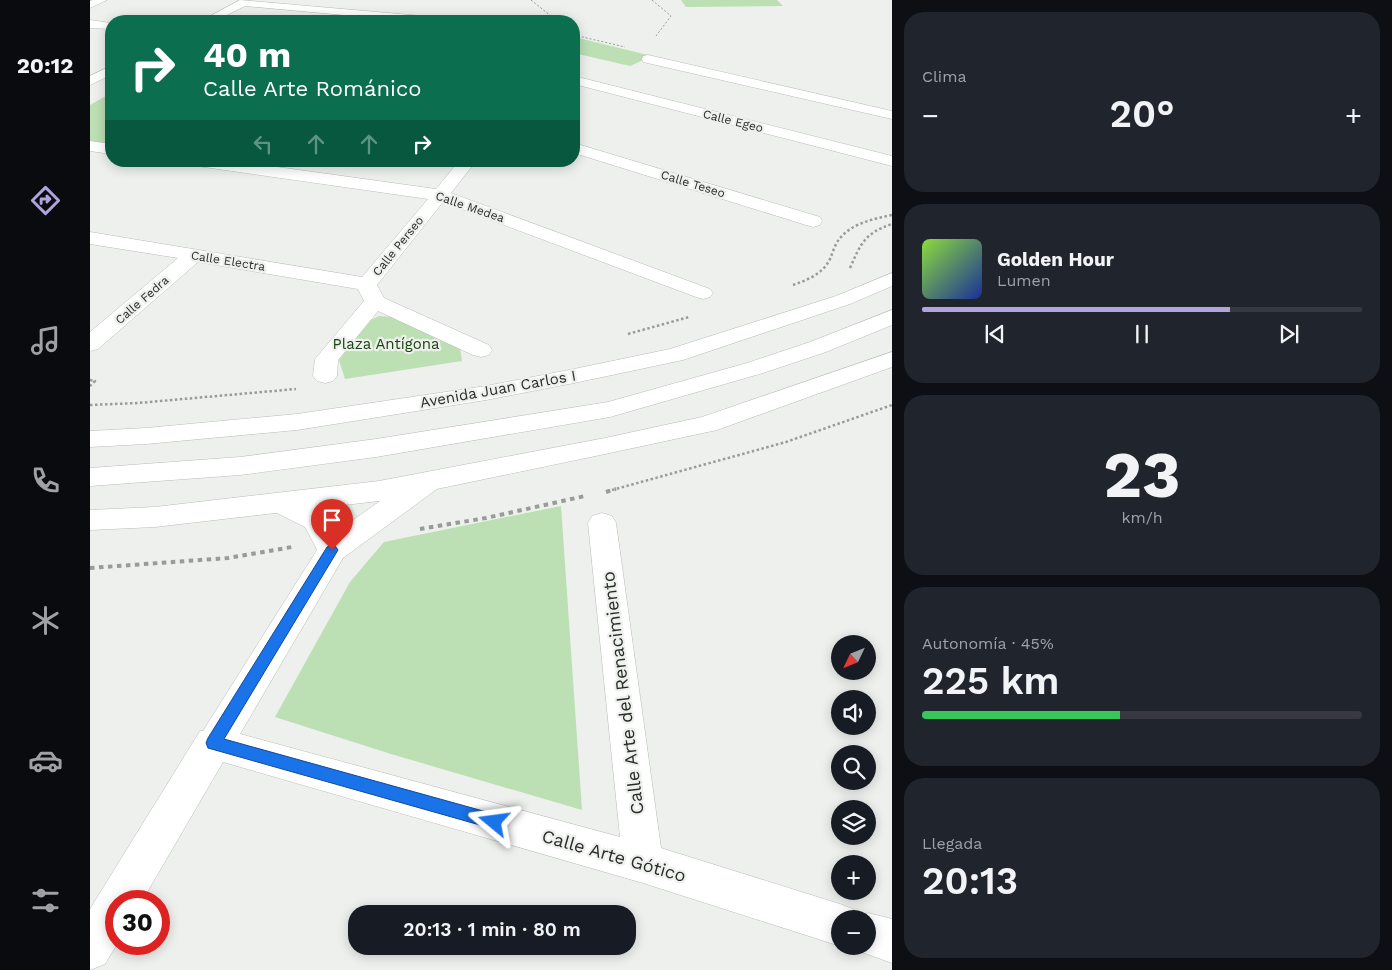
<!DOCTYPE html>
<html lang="es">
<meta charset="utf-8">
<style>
:root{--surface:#171b24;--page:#20242c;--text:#f1f3f6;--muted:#9ea1a6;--line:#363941;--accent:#b1a4dc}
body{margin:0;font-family:"Work Sans",sans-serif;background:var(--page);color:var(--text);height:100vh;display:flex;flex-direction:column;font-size:19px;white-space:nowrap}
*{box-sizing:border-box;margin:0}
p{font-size:16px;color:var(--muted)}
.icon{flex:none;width:28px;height:28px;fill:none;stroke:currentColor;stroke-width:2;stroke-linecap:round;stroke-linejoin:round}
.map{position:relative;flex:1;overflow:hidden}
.drawer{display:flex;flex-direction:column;gap:12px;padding:12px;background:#0d0f14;width:500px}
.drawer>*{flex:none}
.guide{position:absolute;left:15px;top:15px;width:475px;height:152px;border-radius:20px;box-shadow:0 2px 12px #0003;background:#0b6e4f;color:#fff;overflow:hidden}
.needle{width:32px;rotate:227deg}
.buttons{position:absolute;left:741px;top:635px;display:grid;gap:10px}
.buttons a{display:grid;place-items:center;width:45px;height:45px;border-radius:50%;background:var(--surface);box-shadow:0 2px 12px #0003;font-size:25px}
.speed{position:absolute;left:15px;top:890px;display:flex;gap:10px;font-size:25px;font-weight:700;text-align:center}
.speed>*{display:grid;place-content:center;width:65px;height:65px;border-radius:50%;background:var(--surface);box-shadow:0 2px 12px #0003;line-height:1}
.speed .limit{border:8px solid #d22;background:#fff;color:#111}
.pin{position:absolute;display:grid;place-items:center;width:42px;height:42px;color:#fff;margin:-51px -21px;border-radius:50% 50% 50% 0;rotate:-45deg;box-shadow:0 0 5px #0007}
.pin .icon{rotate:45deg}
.me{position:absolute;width:55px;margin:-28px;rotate:286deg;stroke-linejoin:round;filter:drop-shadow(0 0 4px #0008)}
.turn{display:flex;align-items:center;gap:18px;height:105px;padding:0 15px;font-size:22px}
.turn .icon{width:65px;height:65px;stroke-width:2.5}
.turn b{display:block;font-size:35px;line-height:42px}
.lanes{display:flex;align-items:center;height:48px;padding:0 15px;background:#0003;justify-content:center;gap:25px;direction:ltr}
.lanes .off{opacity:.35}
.big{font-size:38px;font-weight:600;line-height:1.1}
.drawer .card{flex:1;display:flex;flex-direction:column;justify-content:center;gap:8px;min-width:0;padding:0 18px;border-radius:20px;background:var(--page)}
.drawer .dial{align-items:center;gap:0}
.dial b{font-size:65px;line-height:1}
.song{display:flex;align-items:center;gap:15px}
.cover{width:60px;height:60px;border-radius:8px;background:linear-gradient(135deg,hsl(90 70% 55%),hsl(230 70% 35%))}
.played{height:5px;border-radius:2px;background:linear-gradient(90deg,var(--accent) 70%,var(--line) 70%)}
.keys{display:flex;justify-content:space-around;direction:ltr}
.heat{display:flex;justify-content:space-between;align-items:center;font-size:28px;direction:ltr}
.charge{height:8px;border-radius:4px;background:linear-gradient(90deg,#34c759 45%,var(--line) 0)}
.trip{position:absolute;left:258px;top:905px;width:288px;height:50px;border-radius:20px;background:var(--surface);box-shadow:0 2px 12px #0003;font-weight:600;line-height:50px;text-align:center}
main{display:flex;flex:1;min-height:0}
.menu{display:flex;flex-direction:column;width:90px;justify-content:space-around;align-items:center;background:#090b0e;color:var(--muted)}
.menu .icon{width:35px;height:35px}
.menu .on{color:var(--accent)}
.menu b{font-size:22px;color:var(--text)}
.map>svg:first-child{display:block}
.green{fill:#bcdfb4}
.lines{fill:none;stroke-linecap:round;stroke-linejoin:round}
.minor-casing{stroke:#b9bcb8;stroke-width:1}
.major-casing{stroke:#b9bcb8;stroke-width:1}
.path-far2{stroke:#989b98;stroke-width:1;stroke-dasharray:2 2;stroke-linecap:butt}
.path-far1{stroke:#989b98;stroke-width:2.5;stroke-dasharray:2.5 2.5;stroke-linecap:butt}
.path{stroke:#989b98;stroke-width:4;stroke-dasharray:4.5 4.5;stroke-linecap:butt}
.minor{fill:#fff;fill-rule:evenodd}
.major{fill:#fff;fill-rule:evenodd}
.route{fill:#1a73e8;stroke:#114b97}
.labels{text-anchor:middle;stroke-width:4.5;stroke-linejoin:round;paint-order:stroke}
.far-street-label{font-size:12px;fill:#292b29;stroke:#edf0ec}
.park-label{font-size:15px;fill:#19430f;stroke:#edf0ec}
.street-label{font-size:15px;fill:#292b29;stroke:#edf0ec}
.near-street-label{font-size:18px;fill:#292b29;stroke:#edf0ec}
</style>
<main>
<nav class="menu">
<b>20:12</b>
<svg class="icon on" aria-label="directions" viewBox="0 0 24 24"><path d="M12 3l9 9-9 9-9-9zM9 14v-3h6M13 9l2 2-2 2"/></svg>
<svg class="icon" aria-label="music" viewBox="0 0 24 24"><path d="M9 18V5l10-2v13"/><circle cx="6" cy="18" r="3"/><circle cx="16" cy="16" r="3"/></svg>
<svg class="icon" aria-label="phone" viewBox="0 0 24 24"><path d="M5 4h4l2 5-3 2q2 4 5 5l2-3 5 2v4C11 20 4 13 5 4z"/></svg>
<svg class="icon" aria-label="climate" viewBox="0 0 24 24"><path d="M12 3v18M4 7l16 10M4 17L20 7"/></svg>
<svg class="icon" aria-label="car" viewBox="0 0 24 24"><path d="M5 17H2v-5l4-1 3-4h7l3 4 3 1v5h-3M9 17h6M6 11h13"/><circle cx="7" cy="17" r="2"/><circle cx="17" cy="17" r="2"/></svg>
<svg class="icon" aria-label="filters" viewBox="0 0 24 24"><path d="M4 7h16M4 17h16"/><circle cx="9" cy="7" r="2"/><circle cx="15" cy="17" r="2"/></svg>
</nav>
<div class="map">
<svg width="802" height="970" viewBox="0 0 802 970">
<rect width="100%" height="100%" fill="#edf0ec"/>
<g class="green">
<path d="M591 0H687L693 6 596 7Z"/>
<path d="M484 37 562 56 540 66 488 54 484 50Z"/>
<path d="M19 94 21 95V111L18 113H21V144L0 141V105Z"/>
<path d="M289 316 303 317 370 348 372 361 255 379 249 360 279 321Z"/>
<path d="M471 506 492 810 301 754 185 717 260 582 294 542Z"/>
</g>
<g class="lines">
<g class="minor-casing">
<g id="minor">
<path d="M3 0H17L0 8V1Z"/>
<path d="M150 0 355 18 361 21H319L155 6 125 21H111Z"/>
<path d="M0 20 21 23V29L0 28Z"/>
<path d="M558 55 802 111V119L553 62 552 59 553 56Z"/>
<path d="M21 66V75L0 85V76Z"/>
<path d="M484 76 802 156V166L484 84Z"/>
<path d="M0 141 21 144V154L0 151Z"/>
<path d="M484 143 730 217 732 221 730 225 723 227 716 225 484 153Z"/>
<path d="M99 161H144L346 189 369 161H386L361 193 620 289 623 293 620 297 613 299 606 297 353 202 287 285 294 298 399 345 402 350 399 355 391 357 383 355 288 311 248 360 247 376 243 381 235 383 227 381 223 376 225 359 274 301 268 289 108 262 8 349 0 351V332L88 258 0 244V232L272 277 338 199 107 166 101 164Z"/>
<path d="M337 473 347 475 351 482 347 489 253 558 150 734 530 837 498 523 502 516 512 513 522 516 526 523 571 848 750 904 765 910 768 917 778 913 802 919V963L763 949 762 946H778V919H750V946L553 883 133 762 52 901H26L27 944 15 964 0 970V909L110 731H113L227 550 215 527 181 510 177 503 181 496 191 493 201 496 235 513 246 532 327 475Z"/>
</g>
</g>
<g class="major-casing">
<g id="major">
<path d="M802 273V286L760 304 593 360 484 383 396 400 207 430 56 444 0 447V431L56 428 207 414 396 386 484 369 580 349 746 296Z"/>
<path d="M802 310V325L736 352 673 373 520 417 286 457 150 475 0 486V468L150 457 286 439 518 402 657 363 720 342Z"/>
<path d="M802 352V367L627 430 515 454 289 501 65 527 0 530V510L65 507 289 481 515 438 612 417Z"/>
</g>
</g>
<g class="path-far2">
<path d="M441 0 467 21"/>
<path d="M562 0 581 16 566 36"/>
<path d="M484 35 535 47"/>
</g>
<g class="path-far1">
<path d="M760 268C771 243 775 233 802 224"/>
<path d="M703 285C717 280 733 274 740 259 743 252 745 244 750 238 763 223 783 219 802 215"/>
<path d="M538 334 599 317"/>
<path d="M0 380 5 381 0 386"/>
<path d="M0 405 48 403 206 389"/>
<path d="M522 490 696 442 802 405"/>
</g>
<g class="path">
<path d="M516 492 526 489"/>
<path d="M330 529 396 518 495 496"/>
<path d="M0 568 138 558 202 547"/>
</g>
<use href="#minor" class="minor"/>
<use href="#major" class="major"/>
</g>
<path class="route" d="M242 545 246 547 248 550 134 739 404 814 409 816 412 822 409 827 404 829 118 748 116 743 118 738 237 547Z"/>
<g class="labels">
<g class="far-street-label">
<text transform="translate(643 121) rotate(14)" y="4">Calle Egeo</text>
<text transform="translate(603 184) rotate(17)" y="4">Calle Teseo</text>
<text transform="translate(380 207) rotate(19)" y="4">Calle Medea</text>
<text transform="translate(308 246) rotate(-51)" y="4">Calle Perseo</text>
<text transform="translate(138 261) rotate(9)" y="4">Calle Electra</text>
<text transform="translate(52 300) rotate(-41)" y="4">Calle Fedra</text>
</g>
<g class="park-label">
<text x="296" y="349">Plaza Antígona</text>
</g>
<g class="street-label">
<text transform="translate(408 389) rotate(-10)" y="5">Avenida Juan Carlos I</text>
</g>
<g class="near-street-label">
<text transform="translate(533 693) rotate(-97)" y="6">Calle Arte del Renacimiento</text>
<text transform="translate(524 856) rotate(16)" y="6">Calle Arte Gótico</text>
</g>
</g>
</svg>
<div class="buttons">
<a><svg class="needle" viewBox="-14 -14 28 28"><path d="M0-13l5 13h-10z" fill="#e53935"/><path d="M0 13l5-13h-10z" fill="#9ea1a6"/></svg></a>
<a><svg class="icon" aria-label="sound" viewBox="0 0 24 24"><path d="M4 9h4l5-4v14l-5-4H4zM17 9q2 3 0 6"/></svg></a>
<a><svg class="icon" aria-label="search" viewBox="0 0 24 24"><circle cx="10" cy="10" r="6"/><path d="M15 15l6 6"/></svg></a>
<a><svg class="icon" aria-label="layers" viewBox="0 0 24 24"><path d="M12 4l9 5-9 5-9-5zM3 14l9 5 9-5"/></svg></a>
<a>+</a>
<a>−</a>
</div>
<div class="speed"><div class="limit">30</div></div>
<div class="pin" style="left:242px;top:550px;background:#d93025"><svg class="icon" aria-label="arrive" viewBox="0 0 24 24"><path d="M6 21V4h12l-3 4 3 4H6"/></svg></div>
<svg class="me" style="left:404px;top:822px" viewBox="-20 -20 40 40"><path d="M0-17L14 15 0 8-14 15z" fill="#1a73e8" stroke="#fff" stroke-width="4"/></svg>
<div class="trip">20:13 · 1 min · 80 m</div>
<div class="guide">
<div class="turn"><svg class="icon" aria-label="right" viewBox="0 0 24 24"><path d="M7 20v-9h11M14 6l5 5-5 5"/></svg><div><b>40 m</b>Calle Arte Románico</div></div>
<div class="lanes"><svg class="icon off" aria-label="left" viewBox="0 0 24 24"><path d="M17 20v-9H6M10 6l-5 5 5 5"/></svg><svg class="icon off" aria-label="ahead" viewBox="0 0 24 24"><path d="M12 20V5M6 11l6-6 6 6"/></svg><svg class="icon off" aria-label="ahead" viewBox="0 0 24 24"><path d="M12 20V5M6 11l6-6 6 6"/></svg><svg class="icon" aria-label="right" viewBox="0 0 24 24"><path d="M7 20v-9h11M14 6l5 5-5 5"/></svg></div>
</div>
</div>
<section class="drawer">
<div class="card"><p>Clima</p>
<div class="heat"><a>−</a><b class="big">20°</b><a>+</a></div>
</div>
<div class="card">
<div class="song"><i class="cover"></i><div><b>Golden Hour</b><p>Lumen</p></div></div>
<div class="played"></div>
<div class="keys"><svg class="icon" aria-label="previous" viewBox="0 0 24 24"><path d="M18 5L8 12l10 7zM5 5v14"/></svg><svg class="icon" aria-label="pause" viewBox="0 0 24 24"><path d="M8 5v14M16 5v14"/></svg><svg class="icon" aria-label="next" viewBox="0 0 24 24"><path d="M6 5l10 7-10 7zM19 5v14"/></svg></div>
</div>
<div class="card dial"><b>23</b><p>km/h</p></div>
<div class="card"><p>Autonomía · 45%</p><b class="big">225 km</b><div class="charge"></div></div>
<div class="card"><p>Llegada</p><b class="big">20:13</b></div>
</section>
</main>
